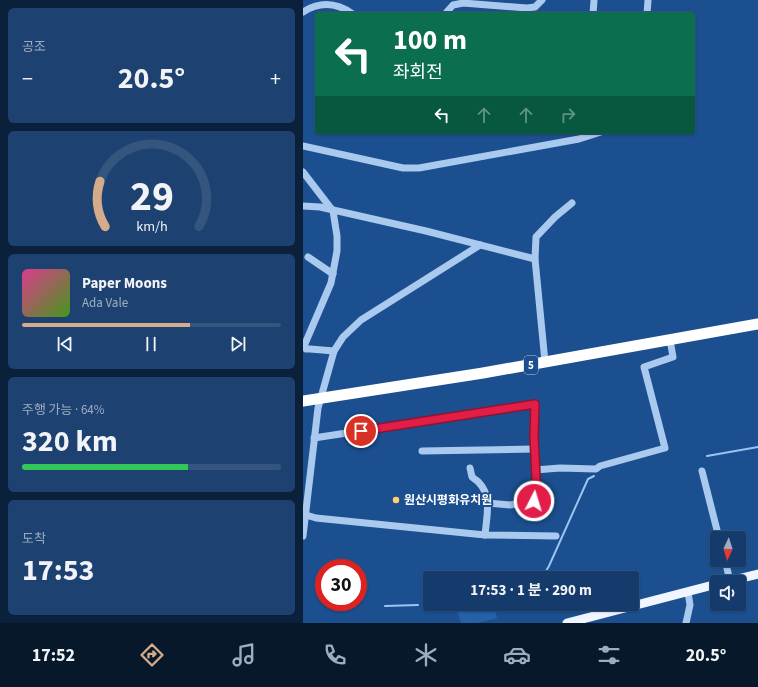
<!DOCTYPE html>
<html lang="ko">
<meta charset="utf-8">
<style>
:root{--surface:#143b6b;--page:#1d4271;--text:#f1f3f6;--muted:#9dadc1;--line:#33557e;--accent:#d6ab8b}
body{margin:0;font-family:"Source Sans 3","Noto Sans KR",sans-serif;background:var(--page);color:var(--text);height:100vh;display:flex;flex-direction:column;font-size:15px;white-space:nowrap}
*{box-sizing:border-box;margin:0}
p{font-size:13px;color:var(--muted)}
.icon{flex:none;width:22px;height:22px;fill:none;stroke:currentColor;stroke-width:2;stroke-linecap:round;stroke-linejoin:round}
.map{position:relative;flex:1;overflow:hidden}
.side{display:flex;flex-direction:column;gap:8px;padding:8px;background:#0b203b;width:303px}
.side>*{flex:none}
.top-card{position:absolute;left:12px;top:12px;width:380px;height:122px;border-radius:4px;box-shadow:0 1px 3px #0004,0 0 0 1px var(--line);background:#0b6e4f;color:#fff;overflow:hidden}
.needle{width:26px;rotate:184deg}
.controls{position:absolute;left:407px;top:531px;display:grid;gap:8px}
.controls a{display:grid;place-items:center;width:36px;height:36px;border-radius:4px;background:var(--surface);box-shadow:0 1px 3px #0004,0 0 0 1px var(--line);font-size:20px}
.speed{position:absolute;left:12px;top:559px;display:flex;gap:8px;font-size:20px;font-weight:700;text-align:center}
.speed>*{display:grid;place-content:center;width:52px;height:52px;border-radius:50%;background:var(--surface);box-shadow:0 1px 3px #0004,0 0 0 1px var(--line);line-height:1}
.speed .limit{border:6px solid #d22;background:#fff;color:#111}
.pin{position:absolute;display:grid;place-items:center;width:34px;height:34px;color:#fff;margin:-17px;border:2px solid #fff;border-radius:50%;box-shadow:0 1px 4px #0007}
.me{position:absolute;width:44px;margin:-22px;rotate:5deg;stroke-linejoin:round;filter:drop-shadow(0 0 3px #0008)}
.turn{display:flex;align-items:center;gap:14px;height:84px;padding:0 12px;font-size:18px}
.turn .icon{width:52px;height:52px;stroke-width:2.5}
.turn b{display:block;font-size:28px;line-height:34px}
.lanes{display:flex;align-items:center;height:38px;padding:0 12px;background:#0003;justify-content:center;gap:20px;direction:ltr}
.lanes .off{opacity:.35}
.big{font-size:30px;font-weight:700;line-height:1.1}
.side .widget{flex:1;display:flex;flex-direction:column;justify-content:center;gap:6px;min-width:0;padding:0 14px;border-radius:6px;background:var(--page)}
.side .dial{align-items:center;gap:0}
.dial svg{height:104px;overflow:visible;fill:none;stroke:var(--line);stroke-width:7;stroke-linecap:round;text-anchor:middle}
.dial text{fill:var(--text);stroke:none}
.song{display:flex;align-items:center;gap:12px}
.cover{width:48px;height:48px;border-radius:6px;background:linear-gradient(135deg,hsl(330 70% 55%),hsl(100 70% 35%))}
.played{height:4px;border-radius:2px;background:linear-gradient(90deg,var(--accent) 65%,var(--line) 65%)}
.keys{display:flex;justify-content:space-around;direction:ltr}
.heat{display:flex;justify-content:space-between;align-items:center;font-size:22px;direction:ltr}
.charge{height:6px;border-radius:3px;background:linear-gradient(90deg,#34c759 64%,var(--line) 0)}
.trip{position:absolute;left:120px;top:571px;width:216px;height:40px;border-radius:4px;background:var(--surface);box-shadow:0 1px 3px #0004,0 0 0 1px var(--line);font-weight:700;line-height:40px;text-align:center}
.tabs{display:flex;height:64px;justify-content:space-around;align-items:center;background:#08182b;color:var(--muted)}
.tabs .icon{width:28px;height:28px}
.tabs .selected{color:var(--accent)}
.tabs b{font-size:18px;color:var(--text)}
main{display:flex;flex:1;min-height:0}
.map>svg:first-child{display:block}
.grass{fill:#2461a8}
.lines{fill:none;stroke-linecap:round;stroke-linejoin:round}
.stream{stroke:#9cc4f0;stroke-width:2}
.minor{stroke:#a9c9ee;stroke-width:7}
.major{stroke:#f0f6ff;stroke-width:9}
.highway{stroke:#fff;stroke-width:11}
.route-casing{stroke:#92132f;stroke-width:10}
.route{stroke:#e11d48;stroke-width:7}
.poi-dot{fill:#ffd166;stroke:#1b4f8f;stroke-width:1.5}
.labels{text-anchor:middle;stroke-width:4;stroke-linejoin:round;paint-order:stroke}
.shield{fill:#1b4f8f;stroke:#bbcadd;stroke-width:1}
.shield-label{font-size:11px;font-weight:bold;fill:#fff}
.poi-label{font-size:12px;font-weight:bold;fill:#fff;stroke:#1b4f8f;text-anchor:start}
</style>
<main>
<section class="side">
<div class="widget"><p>공조</p>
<div class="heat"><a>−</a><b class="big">20.5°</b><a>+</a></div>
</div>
<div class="widget dial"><svg viewBox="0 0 100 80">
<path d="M14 69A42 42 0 1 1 86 69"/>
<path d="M14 69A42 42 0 0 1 10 34" stroke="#d6ab8b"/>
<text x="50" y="56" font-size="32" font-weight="700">29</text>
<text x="50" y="72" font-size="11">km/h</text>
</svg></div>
<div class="widget">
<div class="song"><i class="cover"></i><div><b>Paper Moons</b><p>Ada Vale</p></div></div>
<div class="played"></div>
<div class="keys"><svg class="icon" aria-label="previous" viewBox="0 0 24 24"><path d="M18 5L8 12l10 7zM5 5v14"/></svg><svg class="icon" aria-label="pause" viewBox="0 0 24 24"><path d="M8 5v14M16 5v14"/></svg><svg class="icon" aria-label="next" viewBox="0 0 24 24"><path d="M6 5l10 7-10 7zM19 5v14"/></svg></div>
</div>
<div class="widget"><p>주행 가능 · 64%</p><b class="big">320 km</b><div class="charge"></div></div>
<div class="widget"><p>도착</p><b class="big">17:53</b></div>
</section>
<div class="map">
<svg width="455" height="623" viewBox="0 0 455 623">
<rect width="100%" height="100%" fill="#1b4f8f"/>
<path class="grass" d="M152 604H190L194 618 175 623H158Z"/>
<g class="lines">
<g class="stream">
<path d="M404 456 455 447"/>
<path d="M239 578 246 566 285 479 291 476"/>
<path d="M82 606 115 605"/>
</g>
<g class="minor">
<path d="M0 12C17 1 33 2 50 14"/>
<path d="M142 14 150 5 160 3 224 8 232 7 239 0"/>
<path d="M290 14 291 0"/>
<path d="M344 14 345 0"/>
<path d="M0 146 100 168H116L276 139 298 132"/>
<path d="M0 172 30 211 34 236V251L28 283 1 346 3 349H7L31 351"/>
<path d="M0 206 17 207 123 231 232 259 242 362"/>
<path d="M5 257 30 274"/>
<path d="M232 259 233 237 252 217 269 203"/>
<path d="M11 438 232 404 231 436 234 498 231 501 207 505 185 503"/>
<path d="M119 451 231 449"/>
<path d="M167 468 169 477C191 491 184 512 182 535"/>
<path d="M232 470 257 468 293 469 297 466 362 448 341 367 370 357 367 340"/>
<path d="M399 471 416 538"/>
<path d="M0 514 13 518 182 535 253 536"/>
<path d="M0 536 15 408 31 351 40 337 58 320 177 245"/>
<path d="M422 560 427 581"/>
<path d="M383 623 387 605 385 592"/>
</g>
<g class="major">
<path d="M422 582 455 574"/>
<path d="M264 623 414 584"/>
</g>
<path class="highway" d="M0 401 180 373 455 324"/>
</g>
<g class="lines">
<g class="route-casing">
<path id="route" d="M58 431 232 404 231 436 234 498 231 501"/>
</g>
<use href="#route" class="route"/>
</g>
<circle class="poi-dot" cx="93" cy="500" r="4"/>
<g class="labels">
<rect class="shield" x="221" y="356" width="14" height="18" rx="3"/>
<g class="shield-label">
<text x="228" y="369">5</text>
</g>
<g class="poi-label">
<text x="101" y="504">원산시평화유치원</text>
</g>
</g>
</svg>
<div class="controls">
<a><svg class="needle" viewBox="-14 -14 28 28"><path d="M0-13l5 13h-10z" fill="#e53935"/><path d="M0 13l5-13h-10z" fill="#9dadc1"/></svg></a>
<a><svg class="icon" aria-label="sound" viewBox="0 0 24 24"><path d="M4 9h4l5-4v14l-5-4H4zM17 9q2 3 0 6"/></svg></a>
</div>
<div class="speed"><div class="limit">30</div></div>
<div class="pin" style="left:58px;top:431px;background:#d93025"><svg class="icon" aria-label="arrive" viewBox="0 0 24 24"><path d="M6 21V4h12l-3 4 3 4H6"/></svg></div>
<svg class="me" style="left:231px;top:501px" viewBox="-20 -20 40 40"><circle r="17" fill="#e11d48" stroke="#fff" stroke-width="3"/><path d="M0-11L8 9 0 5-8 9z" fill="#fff"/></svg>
<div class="trip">17:53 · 1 분 · 290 m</div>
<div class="top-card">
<div class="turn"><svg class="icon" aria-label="left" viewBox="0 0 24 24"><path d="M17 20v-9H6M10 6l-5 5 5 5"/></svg><div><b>100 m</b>좌회전</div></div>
<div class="lanes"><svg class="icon" aria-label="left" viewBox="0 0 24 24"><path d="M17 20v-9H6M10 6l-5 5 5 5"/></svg><svg class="icon off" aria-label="ahead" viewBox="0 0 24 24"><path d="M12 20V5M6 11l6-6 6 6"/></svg><svg class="icon off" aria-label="ahead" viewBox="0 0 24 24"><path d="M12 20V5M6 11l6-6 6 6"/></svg><svg class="icon off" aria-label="right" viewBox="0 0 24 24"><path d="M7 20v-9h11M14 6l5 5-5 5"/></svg></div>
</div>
</div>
</main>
<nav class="tabs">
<b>17:52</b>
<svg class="icon selected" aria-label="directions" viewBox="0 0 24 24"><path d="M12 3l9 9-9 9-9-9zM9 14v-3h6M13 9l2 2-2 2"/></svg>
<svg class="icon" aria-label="music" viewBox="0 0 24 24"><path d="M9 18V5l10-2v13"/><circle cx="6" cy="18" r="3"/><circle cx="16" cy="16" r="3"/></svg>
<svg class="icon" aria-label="phone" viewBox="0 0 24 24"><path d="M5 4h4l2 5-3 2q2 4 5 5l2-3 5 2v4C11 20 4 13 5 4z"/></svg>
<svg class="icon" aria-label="climate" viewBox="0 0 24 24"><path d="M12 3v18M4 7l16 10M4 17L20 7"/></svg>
<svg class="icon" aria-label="car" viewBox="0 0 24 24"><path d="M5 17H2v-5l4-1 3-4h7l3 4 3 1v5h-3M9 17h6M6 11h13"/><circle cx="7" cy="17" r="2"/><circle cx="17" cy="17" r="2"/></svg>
<svg class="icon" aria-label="filters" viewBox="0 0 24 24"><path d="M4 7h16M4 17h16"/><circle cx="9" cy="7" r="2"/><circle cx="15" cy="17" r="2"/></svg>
<b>20.5°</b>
</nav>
